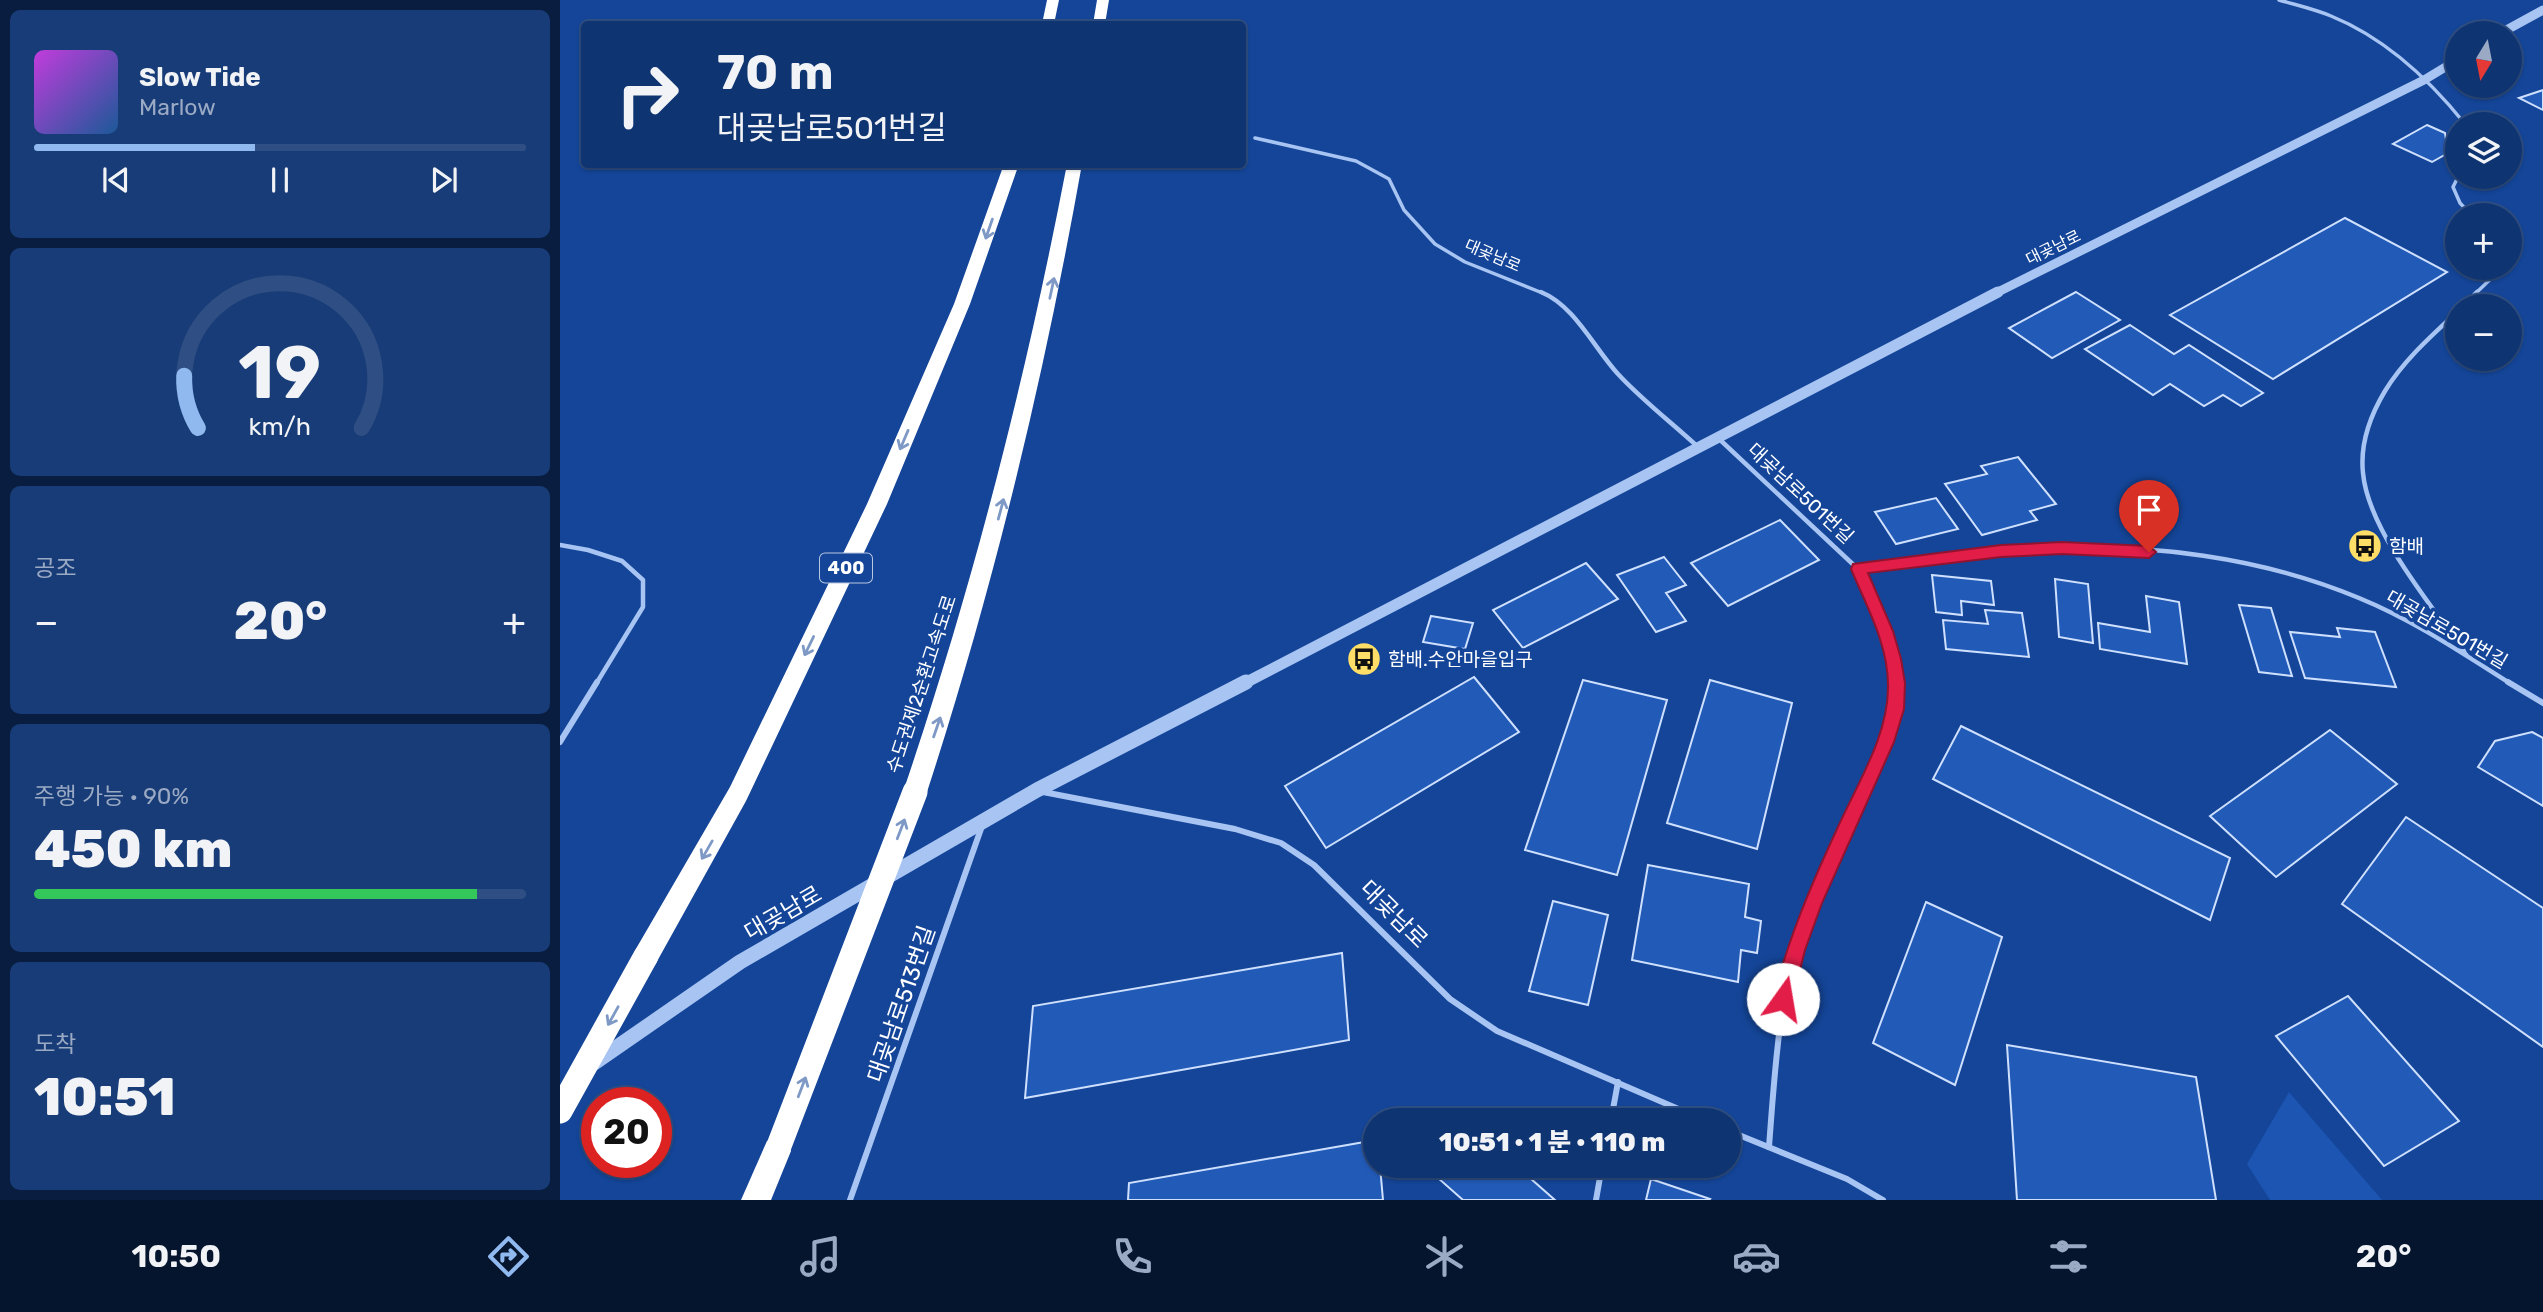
<!DOCTYPE html>
<html lang="ko">
<meta charset="utf-8">
<style>
:root{--surface:#0f3472;--page:#183c77;--text:#f1f3f6;--muted:#9baac4;--line:#2f4f84;--accent:#90b9f0}
body{margin:0;font-family:Rubik,"Noto Sans KR",sans-serif;background:var(--page);color:var(--text);height:100vh;display:flex;flex-direction:column;font-size:26px;white-space:nowrap}
*{box-sizing:border-box;margin:0}
p{font-size:23px;color:var(--muted)}
.icon{flex:none;width:38px;height:38px;fill:none;stroke:currentColor;stroke-width:2;stroke-linecap:round;stroke-linejoin:round}
.map{position:relative;flex:1;overflow:hidden}
.sheet{display:flex;flex-direction:column;gap:10px;padding:10px;background:#081d3f;width:560px}
.sheet>*{flex:none}
.guide{position:absolute;left:21px;top:21px;width:665px;height:147px;border-radius:7px;box-shadow:0 2px 5px #0004,0 0 0 2px var(--line);background:#0f3472;color:var(--text);overflow:hidden}
.needle{width:46px;rotate:190deg}
.buttons{position:absolute;left:1885px;top:21px;display:grid;gap:14px}
.buttons a{display:grid;place-items:center;width:77px;height:77px;border-radius:50%;background:var(--surface);box-shadow:0 2px 5px #0004,0 0 0 2px var(--line);font-size:35px}
.speed{position:absolute;left:21px;top:1087px;display:flex;gap:14px;font-size:35px;font-weight:700;text-align:center}
.speed>*{display:grid;place-content:center;width:91px;height:91px;border-radius:50%;background:var(--surface);box-shadow:0 2px 5px #0004,0 0 0 2px var(--line);line-height:1}
.speed .limit{border:10px solid #d22;background:#fff;color:#111}
.pin{position:absolute;display:grid;place-items:center;width:60px;height:60px;color:#fff;margin:-72px -30px;border-radius:50% 50% 50% 0;rotate:-45deg;box-shadow:0 0 7px #0007}
.pin .icon{rotate:45deg}
.me{position:absolute;width:77px;margin:-38px;rotate:13deg;stroke-linejoin:round;filter:drop-shadow(0 0 5px #0008)}
.turn{display:flex;align-items:center;gap:24px;height:147px;padding:0 21px;font-size:32px}
.turn .icon{width:91px;height:91px;stroke-width:2.5}
.turn b{display:block;font-size:49px;line-height:60px}
.big{font-size:52px;font-weight:800;line-height:1.1}
.sheet .widget{flex:1;display:flex;flex-direction:column;justify-content:center;gap:10px;min-width:0;padding:0 24px;border-radius:10px;background:var(--page)}
.sheet .dial{align-items:center;gap:0}
.dial svg{height:182px;overflow:visible;fill:none;stroke:var(--line);stroke-width:7;stroke-linecap:round;text-anchor:middle}
.dial text{fill:var(--text);stroke:none}
.song{display:flex;align-items:center;gap:21px}
.cover{width:84px;height:84px;border-radius:10px;background:linear-gradient(135deg,hsl(290 70% 55%),hsl(210 70% 35%))}
.played{height:7px;border-radius:4px;background:linear-gradient(90deg,var(--accent) 45%,var(--line) 45%)}
.keys{display:flex;justify-content:space-around;direction:ltr}
.heat{display:flex;justify-content:space-between;align-items:center;font-size:38px;direction:ltr}
.charge{height:10px;border-radius:5px;background:linear-gradient(90deg,#34c759 90%,var(--line) 0)}
.trip{position:absolute;left:803px;top:1108px;width:378px;height:70px;border-radius:35px;background:var(--surface);box-shadow:0 2px 5px #0004,0 0 0 2px var(--line);font-weight:800;line-height:70px;text-align:center}
.dock{display:flex;height:112px;justify-content:space-around;align-items:center;background:#06152e;color:var(--muted)}
.dock .icon{width:49px;height:49px}
.dock .selected{color:var(--accent)}
.dock b{font-size:32px;color:var(--text)}
main{display:flex;flex:1;min-height:0}
.map>svg:first-child{display:block}
.green{fill:#1c55b2}
.building{fill:#225ab7;stroke:#cee0fd;stroke-width:2}
.lines{fill:none;stroke-linecap:round;stroke-linejoin:round}
.service-far2{stroke:#a7c4f3;stroke-width:3.5}
.service-far1{stroke:#a7c4f3;stroke-width:4.5}
.service{stroke:#a7c4f3;stroke-width:6}
.tertiary-far2{stroke:#a7c4f3;stroke-width:9}
.tertiary-far1{stroke:#a7c4f3;stroke-width:11}
.tertiary{stroke:#a7c4f3;stroke-width:15}
.motorway{fill:#fff;fill-rule:evenodd}
.motorway-bridge{stroke:#fff;stroke-width:25}
.oneway{stroke:#7e99c6}
.route{fill:#e11d48;stroke:#92132f;stroke-width:2}
.labels{text-anchor:middle;stroke-width:7;stroke-linejoin:round;paint-order:stroke}
.far-street-label{font-size:16px;fill:#fff;stroke:#144598}
.shield{fill:#144598;stroke:#b8c7e0;stroke-width:2}
.shield-label{font-size:18px;font-weight:bold;fill:#fff}
.street-label{font-size:19px;fill:#fff;stroke:#144598}
.poi-label{font-size:19px;fill:#fff;stroke:#144598;text-anchor:start}
.near-street-label{font-size:23px;fill:#fff;stroke:#144598}
</style>
<main>
<section class="sheet">
<div class="widget">
<div class="song"><i class="cover"></i><div><b>Slow Tide</b><p>Marlow</p></div></div>
<div class="played"></div>
<div class="keys"><svg class="icon" aria-label="previous" viewBox="0 0 24 24"><path d="M18 5L8 12l10 7zM5 5v14"/></svg><svg class="icon" aria-label="pause" viewBox="0 0 24 24"><path d="M8 5v14M16 5v14"/></svg><svg class="icon" aria-label="next" viewBox="0 0 24 24"><path d="M6 5l10 7-10 7zM19 5v14"/></svg></div>
</div>
<div class="widget dial"><svg viewBox="0 0 100 80">
<path d="M14 69A42 42 0 1 1 86 69"/>
<path d="M14 69A42 42 0 0 1 8 46" stroke="#90b9f0"/>
<text x="50" y="56" font-size="32" font-weight="700">19</text>
<text x="50" y="72" font-size="11">km/h</text>
</svg></div>
<div class="widget"><p>공조</p>
<div class="heat"><a>−</a><b class="big">20°</b><a>+</a></div>
</div>
<div class="widget"><p>주행 가능 · 90%</p><b class="big">450 km</b><div class="charge"></div></div>
<div class="widget"><p>도착</p><b class="big">10:51</b></div>
</section>
<div class="map">
<svg width="1983" height="1200" viewBox="0 0 1983 1200">
<rect width="100%" height="100%" fill="#144598"/>
<path class="green" d="M1729 1092 1822 1200H1710L1687 1164Z"/>
<g class="building">
<path d="M1983 90V110L1959 98Z"/>
<path d="M1867 125 1885 133 1888 153 1872 162 1833 144Z"/>
<path d="M1785 218 1887 272 1713 379 1610 315Z"/>
<path d="M1516 292 1560 320 1492 358 1449 328Z"/>
<path d="M1570 325 1614 354 1629 345 1703 393 1681 406 1663 395 1644 406 1610 384 1593 395 1525 349Z"/>
<path d="M1458 457 1496 504 1470 511 1477 520 1422 535 1385 484 1427 474 1421 466Z"/>
<path d="M1376 498 1398 529 1336 544 1315 512Z"/>
<path d="M1220 520 1259 560 1168 606 1131 563Z"/>
<path d="M1104 557 1126 585 1106 593 1126 621 1096 632 1057 575Z"/>
<path d="M1026 563 1058 599 963 648 933 610Z"/>
<path d="M1372 575 1431 581 1434 605 1401 601 1402 615 1376 612Z"/>
<path d="M1495 579 1528 584 1533 643 1499 637Z"/>
<path d="M1586 596 1619 602 1627 664 1540 649 1538 623 1590 632Z"/>
<path d="M1679 605 1711 608 1732 676 1699 672Z"/>
<path d="M1425 610 1462 613 1469 657 1386 649 1383 620 1428 624Z"/>
<path d="M871 616 913 623 905 649 863 642Z"/>
<path d="M1777 628 1815 632 1836 687 1745 678 1730 632 1780 637Z"/>
<path d="M914 677 959 732 766 848 725 786Z"/>
<path d="M1023 680 1107 700 1057 875 965 850Z"/>
<path d="M1150 680 1232 703 1197 849 1107 823Z"/>
<path d="M1401 726 1670 858 1650 920 1373 779Z"/>
<path d="M1770 730 1837 784 1716 877 1650 816Z"/>
<path d="M1972 732 1983 738V806L1918 767 1935 741Z"/>
<path d="M1846 817 1983 908V1047L1782 904Z"/>
<path d="M1088 865 1189 884 1185 917 1201 921 1197 953 1181 950 1178 982 1072 960Z"/>
<path d="M993 901 1048 915 1028 1005 969 991Z"/>
<path d="M1366 902 1442 937 1395 1085 1313 1043Z"/>
<path d="M782 953 789 1040 465 1098 473 1006Z"/>
<path d="M1788 996 1899 1121 1824 1166 1716 1036Z"/>
<path d="M1447 1045 1636 1077 1656 1200H1457Z"/>
<path d="M816 1140V1166H820L823 1200H568L569 1183Z"/>
<path d="M888 1166H979L970 1178 995 1200H903L878 1178Z"/>
<path d="M1091 1179 1150 1199 1149 1200H1086Z"/>
</g>
<g class="lines">
<g class="service-far2">
<path d="M1719 0C1736 5 1754 9 1771 16 1825 38 1869 79 1905 124"/>
<path d="M695 138 796 161 829 179 844 210 875 244 905 262 985 294"/>
<path d="M1898 177 1893 187 1900 203 1911 215"/>
<path d="M1915 294 1942 268"/>
</g>
<g class="service-far1">
<path d="M981 292C1015 306 1034 348 1058 374 1082 400 1112 423 1138 447"/>
<path d="M1903 306 1917 292"/>
<path d="M1897 312C1871 336 1843 361 1825 391 1810 416 1800 445 1803 473 1808 530 1873 608 1906 654"/>
<path d="M1157 437 1298 569C1359 561 1420 551 1482 548 1588 543 1701 557 1799 598 1853 620 1902 653 1951 684"/>
<path d="M0 545 28 550 62 561 83 580V607L36 684"/>
<path d="M1298 569 1328 640 1337 684"/>
</g>
<g class="service">
<path d="M1948 682 1983 703"/>
<path d="M0 742 37 682"/>
<path d="M483 792 675 829 721 843 754 865 890 999 937 1031 1144 1120"/>
<path d="M1051 1120 1058 1082"/>
<path d="M1169 1131 1287 1179 1323 1200"/>
<path d="M1209 1147C1215 1069 1219 989 1246 915 1261 877 1278 839 1296 802 1314 764 1337 726 1337 682"/>
<path d="M290 1200 422 826"/>
<path d="M1036 1200 1042 1166"/>
</g>
<g class="tertiary-far2">
<path d="M1941 33 1983 10"/>
<path d="M1434 294 1864 80 1897 60"/>
</g>
<path class="tertiary-far1" d="M683 684 1438 292"/>
<path class="tertiary" d="M34 1063 180 962 477 790 686 682"/>
<g class="motorway">
<path d="M487 0H499L494 24H482Z"/>
<path d="M537 0H549L545 24H533Z"/>
<path d="M444 164H459L410 304 327 504 186 801 95 965 86 969 77 965 73 956 77 947 170 787 307 504 394 304Z"/>
<path d="M507 164H522C484 378 434 586 367 792L363 799 355 803 347 799 343 792C413 586 466 378 507 164Z"/>
<path d="M217 1137 227 1141 231 1151 211 1200H181L207 1141Z"/>
</g>
<g class="motorway-bridge">
<path d="M0 1111 86 956"/>
<path d="M217 1151 355 792"/>
</g>
</g>
<defs><path id="oneway-shaft" d="M-6 0H5M1.5-3L5.5 0L1.5 3" fill="none" stroke-width="1.6" stroke-linecap="round" stroke-linejoin="round" transform="scale(1.75)"/></defs>
<g class="oneway">
<use href="#oneway-shaft" transform="translate(429 229) rotate(109)"/>
<use href="#oneway-shaft" transform="translate(492 288) rotate(-78)"/>
<use href="#oneway-shaft" transform="translate(344 440) rotate(113)"/>
<use href="#oneway-shaft" transform="translate(441 509) rotate(-75)"/>
<use href="#oneway-shaft" transform="translate(249 646) rotate(116)"/>
<use href="#oneway-shaft" transform="translate(377 727) rotate(-71)"/>
<use href="#oneway-shaft" transform="translate(341 829) rotate(-69)"/>
<use href="#oneway-shaft" transform="translate(147 850) rotate(120)"/>
<use href="#oneway-shaft" transform="translate(53 1016) rotate(119)"/>
<use href="#oneway-shaft" transform="translate(242 1087) rotate(-69)"/>
</g>
<path class="route" d="M1502 542 1589 546 1596 552 1589 558 1502 554 1441 557 1308 573 1333 631 1341 659 1345 683 1344 709 1334 742 1262 903 1245 950 1231 1006 1223 1009 1216 1006 1213 999C1228 939 1251 885 1277 829 1297 784 1329 735 1328 685 1328 644 1306 605 1291 569L1293 564 1441 545Z"/>
<defs>
<g id="bus-disc" transform="scale(1.75)"><circle r="9.5" fill="#ffde68" stroke="#144598"/><path d="M-5-6H5V4H4V6H2V4H-2V6H-4V4H-5ZM-3.5-4V0h7V-4ZM-3.5 1.2v1.5H-2V1.2ZM2 1.2v1.5H3.5V1.2Z" fill="#111"/></g>
</defs>
<g fill-rule="evenodd">
<use href="#bus-disc" x="1805" y="546"/>
<use href="#bus-disc" x="804" y="659"/>
</g>
<g class="labels">
<g class="far-street-label">
<text transform="translate(1493 247) rotate(-26)" y="6">대곶남로</text>
<text transform="translate(933 255) rotate(23)" y="6">대곶남로</text>
</g>
<rect class="shield" x="260" y="553.5" width="52" height="29" rx="5"/>
<g class="shield-label">
<text x="286" y="574">400</text>
</g>
<g class="street-label">
<text transform="translate(1241 493) rotate(43)" y="7">대곶남로501번길</text>
<text transform="translate(1887 629) rotate(30)" y="7">대곶남로501번길</text>
<text transform="translate(361 684) rotate(-72)" y="7">수도권제2순환고속도로</text>
</g>
<g class="poi-label">
<text x="1829" y="553">함배</text>
<text x="828" y="666">함배.수안마을입구</text>
</g>
<g class="near-street-label">
<text transform="translate(223 913) rotate(-30)" y="8">대곶남로</text>
<text transform="translate(834 914) rotate(45)" y="8">대곶남로</text>
<text transform="translate(341 1004) rotate(-71)" y="8">대곶남로513번길</text>
</g>
</g>
</svg>
<div class="buttons">
<a><svg class="needle" viewBox="-14 -14 28 28"><path d="M0-13l5 13h-10z" fill="#e53935"/><path d="M0 13l5-13h-10z" fill="#9baac4"/></svg></a>
<a><svg class="icon" aria-label="layers" viewBox="0 0 24 24"><path d="M12 4l9 5-9 5-9-5zM3 14l9 5 9-5"/></svg></a>
<a>+</a>
<a>−</a>
</div>
<div class="speed"><div class="limit">20</div></div>
<div class="pin" style="left:1589px;top:552px;background:#d93025"><svg class="icon" aria-label="arrive" viewBox="0 0 24 24"><path d="M6 21V4h12l-3 4 3 4H6"/></svg></div>
<svg class="me" style="left:1223px;top:999px" viewBox="-20 -20 40 40"><circle r="19" fill="#fff"/><path d="M0-13L10 11 0 6-10 11z" fill="#e11d48"/></svg>
<div class="trip">10:51 · 1 분 · 110 m</div>
<div class="guide">
<div class="turn"><svg class="icon" aria-label="right" viewBox="0 0 24 24"><path d="M7 20v-9h11M14 6l5 5-5 5"/></svg><div><b>70 m</b>대곶남로501번길</div></div>
</div>
</div>
</main>
<nav class="dock">
<b>10:50</b>
<svg class="icon selected" aria-label="directions" viewBox="0 0 24 24"><path d="M12 3l9 9-9 9-9-9zM9 14v-3h6M13 9l2 2-2 2"/></svg>
<svg class="icon" aria-label="music" viewBox="0 0 24 24"><path d="M9 18V5l10-2v13"/><circle cx="6" cy="18" r="3"/><circle cx="16" cy="16" r="3"/></svg>
<svg class="icon" aria-label="phone" viewBox="0 0 24 24"><path d="M5 4h4l2 5-3 2q2 4 5 5l2-3 5 2v4C11 20 4 13 5 4z"/></svg>
<svg class="icon" aria-label="climate" viewBox="0 0 24 24"><path d="M12 3v18M4 7l16 10M4 17L20 7"/></svg>
<svg class="icon" aria-label="car" viewBox="0 0 24 24"><path d="M5 17H2v-5l4-1 3-4h7l3 4 3 1v5h-3M9 17h6M6 11h13"/><circle cx="7" cy="17" r="2"/><circle cx="17" cy="17" r="2"/></svg>
<svg class="icon" aria-label="filters" viewBox="0 0 24 24"><path d="M4 7h16M4 17h16"/><circle cx="9" cy="7" r="2"/><circle cx="15" cy="17" r="2"/></svg>
<b>20°</b>
</nav>
